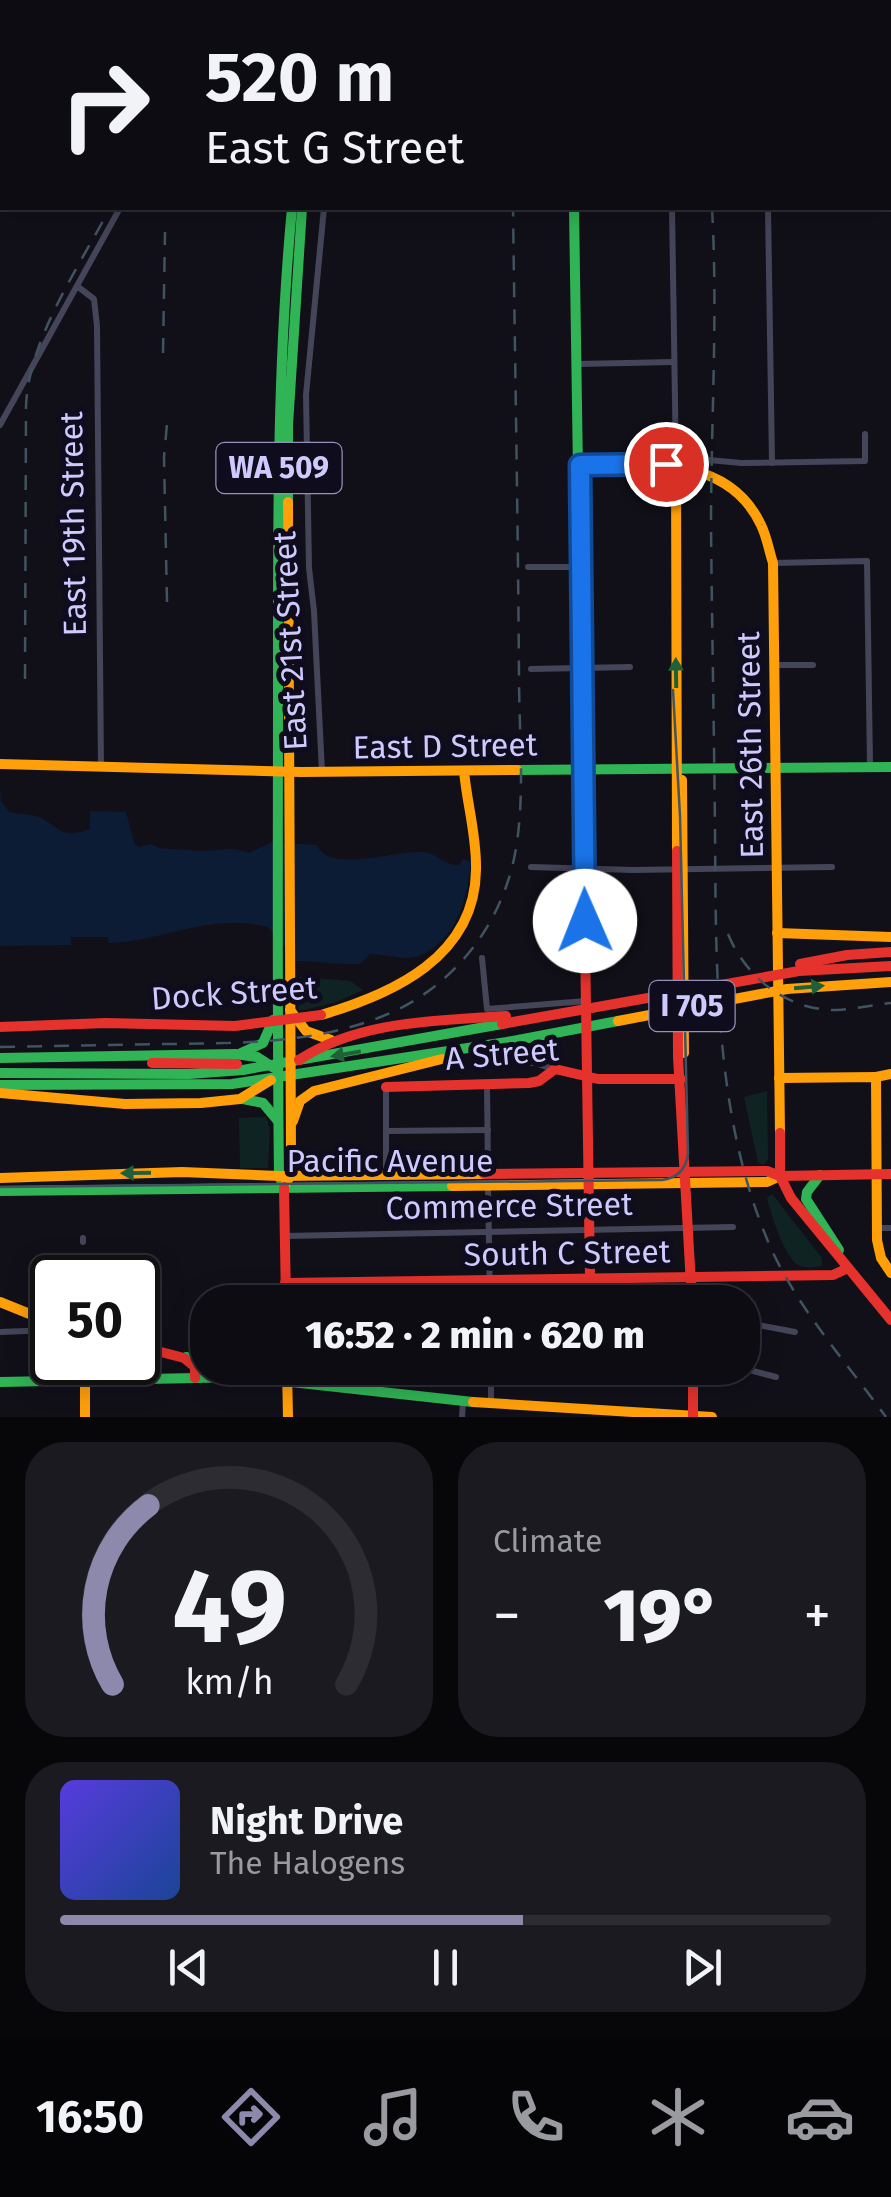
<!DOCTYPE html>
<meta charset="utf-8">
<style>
:root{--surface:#0d0c13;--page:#1b1a21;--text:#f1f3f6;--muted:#9a9ba0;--line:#2d2c33;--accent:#8c89ad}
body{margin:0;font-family:"Fira Sans",sans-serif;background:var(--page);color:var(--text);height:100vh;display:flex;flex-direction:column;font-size:38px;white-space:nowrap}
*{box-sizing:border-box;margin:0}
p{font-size:32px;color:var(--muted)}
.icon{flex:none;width:55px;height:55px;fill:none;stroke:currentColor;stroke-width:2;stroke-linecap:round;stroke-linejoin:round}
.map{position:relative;height:1417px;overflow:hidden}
.sheet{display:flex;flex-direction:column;gap:25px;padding:25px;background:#07070a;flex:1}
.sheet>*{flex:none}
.guide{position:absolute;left:0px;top:0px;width:892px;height:210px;box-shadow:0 5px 25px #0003,0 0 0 2px var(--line);background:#0d0c13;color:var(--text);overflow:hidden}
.speed{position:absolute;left:30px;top:1255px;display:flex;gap:20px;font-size:50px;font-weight:700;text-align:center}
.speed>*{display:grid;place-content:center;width:130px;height:130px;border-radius:50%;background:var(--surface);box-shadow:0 5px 25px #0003,0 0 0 2px var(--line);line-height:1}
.speed .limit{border:5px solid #111;border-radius:15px;background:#fff;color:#111}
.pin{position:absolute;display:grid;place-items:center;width:85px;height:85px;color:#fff;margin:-42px;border:5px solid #fff;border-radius:50%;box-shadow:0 2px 10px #0007}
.me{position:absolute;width:110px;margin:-55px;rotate:359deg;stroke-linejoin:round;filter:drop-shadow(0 0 8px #0008)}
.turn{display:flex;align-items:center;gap:35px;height:210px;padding:0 40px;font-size:45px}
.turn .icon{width:130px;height:130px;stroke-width:2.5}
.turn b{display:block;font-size:70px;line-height:85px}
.big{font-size:75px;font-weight:800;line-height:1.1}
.sheet .widget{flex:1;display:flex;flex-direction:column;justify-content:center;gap:15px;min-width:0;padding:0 35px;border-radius:40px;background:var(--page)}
.sheet .dial{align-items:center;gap:0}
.dial svg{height:260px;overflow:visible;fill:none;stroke:var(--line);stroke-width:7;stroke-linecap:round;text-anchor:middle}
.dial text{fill:var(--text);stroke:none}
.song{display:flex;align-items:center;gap:30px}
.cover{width:120px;height:120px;border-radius:15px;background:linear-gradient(135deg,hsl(250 70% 55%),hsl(220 70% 35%))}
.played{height:10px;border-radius:5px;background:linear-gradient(90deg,var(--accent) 60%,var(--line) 60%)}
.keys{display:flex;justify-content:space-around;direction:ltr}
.heat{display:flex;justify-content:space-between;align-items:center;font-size:55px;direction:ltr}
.sheet .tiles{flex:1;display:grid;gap:25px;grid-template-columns:1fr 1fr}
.widget:last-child{grid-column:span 2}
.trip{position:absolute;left:190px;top:1285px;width:570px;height:100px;border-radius:40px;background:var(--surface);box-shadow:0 5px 25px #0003,0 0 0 2px var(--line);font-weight:800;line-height:100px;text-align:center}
.dock{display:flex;height:160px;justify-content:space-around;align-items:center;background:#050508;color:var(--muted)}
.dock .icon{width:70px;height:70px}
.dock .current{color:var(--accent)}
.dock b{font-size:45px;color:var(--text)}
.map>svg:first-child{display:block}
.green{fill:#102323}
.water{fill:#0c1c35}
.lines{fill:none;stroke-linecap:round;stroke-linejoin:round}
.street{stroke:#45455a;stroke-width:6}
.fast{stroke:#30b455;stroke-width:10}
.slow{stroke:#ff9f0a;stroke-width:10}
.jam{stroke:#e5322d;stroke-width:10}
.tram{stroke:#3f5360;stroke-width:2.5}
.rail{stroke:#3f5360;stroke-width:2.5;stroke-dasharray:15 12;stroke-linecap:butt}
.oneway{fill:#1f6039}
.route-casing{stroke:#114b97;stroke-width:25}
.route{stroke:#1a73e8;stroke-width:18}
.labels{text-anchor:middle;stroke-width:10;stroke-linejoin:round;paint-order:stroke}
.shield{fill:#0e0c1d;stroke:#9491ba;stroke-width:2.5}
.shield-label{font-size:30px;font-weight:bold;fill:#cecafd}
.street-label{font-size:32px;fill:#cecafd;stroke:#0e0c1d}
</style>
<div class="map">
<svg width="891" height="1417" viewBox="0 0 891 1417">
<rect width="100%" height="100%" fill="#111019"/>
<g class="green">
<path d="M299 977 350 981 363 990 334 1003 299 1011Z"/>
<path d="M767 1091 768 1160 763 1165 758 1162 744 1097Z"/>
<path d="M266 1117 270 1129 268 1168H240L239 1118Z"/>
<path d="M772 1194 822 1258V1266C814 1267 806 1269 798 1265 784 1256 771 1214 767 1198Z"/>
</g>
<path class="water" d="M0 787 1 801 9 812C19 814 35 814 43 819 64 832 63 838 90 829V811L126 812 135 845 139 847 151 844 159 848 200 851 235 849 249 853 272 842 317 845C329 874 394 850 422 852 437 853 446 866 459 865L463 859 471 862C467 899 457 941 418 956 405 961 385 954 370 954L360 964C337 965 318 961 296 961L268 927C212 912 161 942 109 943L108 937H71V945L0 946Z"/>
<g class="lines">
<g class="street">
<path d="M669 0 670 2"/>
<path d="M765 0V2"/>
<path d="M376 2V0"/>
<path d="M672 208 676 465"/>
<path d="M768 208 772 463"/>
<path d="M77 286 94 299 97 326 101 768"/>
<path d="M578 364 674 362"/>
<path d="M0 425 120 208"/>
<path d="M701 470 709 460 741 463 865 461V434"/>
<path d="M773 563 867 561 870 766"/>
<path d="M528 567H579"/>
<path d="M775 665H813"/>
<path d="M531 669 630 667"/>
<path d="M322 772 314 611 309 568 306 395 324 208"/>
<path d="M531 867 632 870 832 867"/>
<path d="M482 958 487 1009 586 1001"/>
<path d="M481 1061 535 1063 553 1069"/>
<path d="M487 1085 488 1173"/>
<path d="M386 1131 488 1130"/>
<path d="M386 1175V1088"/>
<path d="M488 1186 490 1302"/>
<path d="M877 1228H891"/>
<path d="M285 1236 733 1227"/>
<path d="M83 1238V1242"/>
<path d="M83 1256V1260"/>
<path d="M83 1268V1270"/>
<path d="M83 1276V1278"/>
<path d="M590 1279V1302"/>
<path d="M742 1322 795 1332"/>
<path d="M0 1332 52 1330"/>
<path d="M742 1368 776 1377"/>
<path d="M491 1404V1368"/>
<path d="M462 1417 463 1402"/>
</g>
<g class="fast">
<path d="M306 0V2"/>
<path d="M331 0V2"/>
<path d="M571 0V2"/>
<path d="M887 0V2"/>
<path d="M574 208 581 668"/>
<path d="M288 502V425L302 208"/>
<path d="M517 770 891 767"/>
<path d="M241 1053 263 1043 273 1020"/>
<path d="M0 1058 235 1054 257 1057 274 1068"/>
<path d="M0 1073 189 1074 243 1070 502 1024"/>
<path d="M0 1085 232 1084 507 1042 618 1021"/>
<path d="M243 1099 263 1103 278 1121"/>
<path d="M820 1175 807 1192 806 1199 839 1250"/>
<path d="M284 1187 279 1176C277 1012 278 848 278 684 278 525 277 366 292 208"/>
<path d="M0 1191 452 1186"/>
<path d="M186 1357 208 1361"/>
<path d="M0 1382 245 1377 473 1402"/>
</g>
<g class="slow">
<path d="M858 0 859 2"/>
<path d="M890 21 891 23"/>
<path d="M579 465C645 464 728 454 761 525 767 537 769 551 773 563L780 1133"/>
<path d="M676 465 677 851"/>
<path d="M0 764 301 772 517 770"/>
<path d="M682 780 684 1053"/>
<path d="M777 933 891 937"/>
<path d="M290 1010 306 1031 331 1040"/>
<path d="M321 1015C393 994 475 957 476 870 477 837 467 804 464 771"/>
<path d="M618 1021 787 989 891 982"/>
<path d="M876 1077 891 1074"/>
<path d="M779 1078 876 1077 877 1240 881 1258 891 1273"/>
<path d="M0 1093 125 1104 201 1103 240 1099 271 1080"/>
<path d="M293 1121 300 1101 314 1091 442 1059"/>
<path d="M0 1178 182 1172 279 1176 484 1174"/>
<path d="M452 1186 767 1182 780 1176"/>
<path d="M284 1187 290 1176 291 1154 288 502"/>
<path d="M0 1302 52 1323"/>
<path d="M85 1362V1417"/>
<path d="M287 1368 288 1417"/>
<path d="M473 1402 712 1417"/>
</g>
<g class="jam">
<path d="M315 2 316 0"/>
<path d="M890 139 891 141"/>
<path d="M581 668 590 1278"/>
<path d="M677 851 678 1057 692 1302"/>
<path d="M800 964 847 955 891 952"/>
<path d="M502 1024 799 971 891 966"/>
<path d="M0 1027 106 1023 235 1026 321 1015"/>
<path d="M299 1060C359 1020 437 1021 506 1016"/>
<path d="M152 1063 237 1064"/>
<path d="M386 1087 529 1083 539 1081 555 1069 598 1079H681"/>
<path d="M780 1133V1176L791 1198 891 1320"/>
<path d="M484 1174 767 1171 780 1176 891 1174"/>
<path d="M284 1187 286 1302"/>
<path d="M285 1283 833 1275 848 1268"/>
<path d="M138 1346 184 1358 195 1367V1378"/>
<path d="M693 1368V1417"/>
</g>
<path class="tram" d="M0 1187 662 1180C677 1178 686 1169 688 1154L680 816 673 690"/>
<g class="rail">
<path d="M494 0 495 2"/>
<path d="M698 0V2"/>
<path d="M244 2 246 0"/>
<path d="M0 153 2 151"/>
<path d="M712 208C718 314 711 420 711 526 712 627 714 728 715 830 716 963 714 1108 765 1234 791 1301 844 1359 886 1417"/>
<path d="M163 353 165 232"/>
<path d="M167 602 164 457 167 424"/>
<path d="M25 679 26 407C28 340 79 267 110 208"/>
<path d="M728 934C746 978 788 1011 837 1010 855 1009 873 1005 891 1003"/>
<path d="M0 1047C56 1046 111 1045 167 1044 245 1043 324 1044 397 1010 450 984 490 937 508 881 528 822 519 740 519 678 518 521 515 364 513 208"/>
</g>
</g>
<defs><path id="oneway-solid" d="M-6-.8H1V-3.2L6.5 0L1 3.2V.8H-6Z" transform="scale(2.5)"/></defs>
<g class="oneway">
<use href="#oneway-solid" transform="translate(676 673) rotate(-91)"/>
<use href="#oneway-solid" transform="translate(809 987) rotate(-5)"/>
<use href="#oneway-solid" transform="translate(346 1054) rotate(170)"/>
<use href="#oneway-solid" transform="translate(136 1173) rotate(179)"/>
</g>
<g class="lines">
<g class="route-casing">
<path id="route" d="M585 921 580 465 666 464"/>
</g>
<use href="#route" class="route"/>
</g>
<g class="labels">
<g class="shield">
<rect x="216.5" y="443" width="125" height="50" rx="8"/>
<rect x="649.5" y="981" width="85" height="50" rx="8"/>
</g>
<g class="shield-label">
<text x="279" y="478">WA 509</text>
<text x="692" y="1016">I 705</text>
</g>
<g class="street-label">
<text transform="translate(73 524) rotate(-91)" y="11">East 19th Street</text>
<text transform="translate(290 641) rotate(-93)" y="11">East 21st Street</text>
<text transform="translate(750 745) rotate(-91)" y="11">East 26th Street</text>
<text transform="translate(445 746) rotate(-1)" y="11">East D Street</text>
<text transform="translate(234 993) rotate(-4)" y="11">Dock Street</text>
<text transform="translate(502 1054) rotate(-5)" y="11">A Street</text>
<text x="390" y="1172">Pacific Avenue</text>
<text transform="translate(509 1206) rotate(-1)" y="11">Commerce Street</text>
<text transform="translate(567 1253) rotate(-1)" y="11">South C Street</text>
</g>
</g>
</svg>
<div class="speed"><div class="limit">50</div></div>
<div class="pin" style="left:666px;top:464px;background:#d93025"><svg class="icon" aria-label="arrive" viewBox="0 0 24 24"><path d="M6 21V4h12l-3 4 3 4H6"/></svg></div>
<svg class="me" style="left:585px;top:921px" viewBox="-20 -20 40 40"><circle r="19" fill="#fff"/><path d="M0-13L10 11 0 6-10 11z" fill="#1a73e8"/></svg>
<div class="trip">16:52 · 2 min · 620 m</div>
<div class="guide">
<div class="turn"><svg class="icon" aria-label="right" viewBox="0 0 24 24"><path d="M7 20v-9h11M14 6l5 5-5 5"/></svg><div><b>520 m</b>East G Street</div></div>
</div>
</div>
<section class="sheet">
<div class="tiles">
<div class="widget dial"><svg viewBox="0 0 100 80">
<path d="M14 69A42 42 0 1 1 86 69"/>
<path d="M14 69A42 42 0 0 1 25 14" stroke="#8c89ad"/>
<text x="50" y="56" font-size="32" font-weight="700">49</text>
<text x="50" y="72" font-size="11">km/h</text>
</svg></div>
<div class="widget"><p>Climate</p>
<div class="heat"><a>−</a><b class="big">19°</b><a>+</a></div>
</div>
<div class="widget">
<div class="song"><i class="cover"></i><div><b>Night Drive</b><p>The Halogens</p></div></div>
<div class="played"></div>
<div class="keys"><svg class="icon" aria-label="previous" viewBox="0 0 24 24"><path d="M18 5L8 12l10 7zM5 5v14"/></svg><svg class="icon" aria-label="pause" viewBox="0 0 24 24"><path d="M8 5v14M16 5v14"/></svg><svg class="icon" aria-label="next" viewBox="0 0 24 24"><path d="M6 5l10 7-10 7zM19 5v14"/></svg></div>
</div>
</div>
</section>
<nav class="dock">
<b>16:50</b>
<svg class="icon current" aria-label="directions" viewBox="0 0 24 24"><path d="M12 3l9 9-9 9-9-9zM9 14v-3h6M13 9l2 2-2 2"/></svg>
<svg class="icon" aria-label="music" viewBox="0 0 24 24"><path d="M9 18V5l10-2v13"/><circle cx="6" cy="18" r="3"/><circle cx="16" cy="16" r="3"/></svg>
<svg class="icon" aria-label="phone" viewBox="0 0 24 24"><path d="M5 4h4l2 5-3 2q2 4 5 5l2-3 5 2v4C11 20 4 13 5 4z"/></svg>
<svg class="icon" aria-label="climate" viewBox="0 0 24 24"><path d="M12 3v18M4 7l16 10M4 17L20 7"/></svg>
<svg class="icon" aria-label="car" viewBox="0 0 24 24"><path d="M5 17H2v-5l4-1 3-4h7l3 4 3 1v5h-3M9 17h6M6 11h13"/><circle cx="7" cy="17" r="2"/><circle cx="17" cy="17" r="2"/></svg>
</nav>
